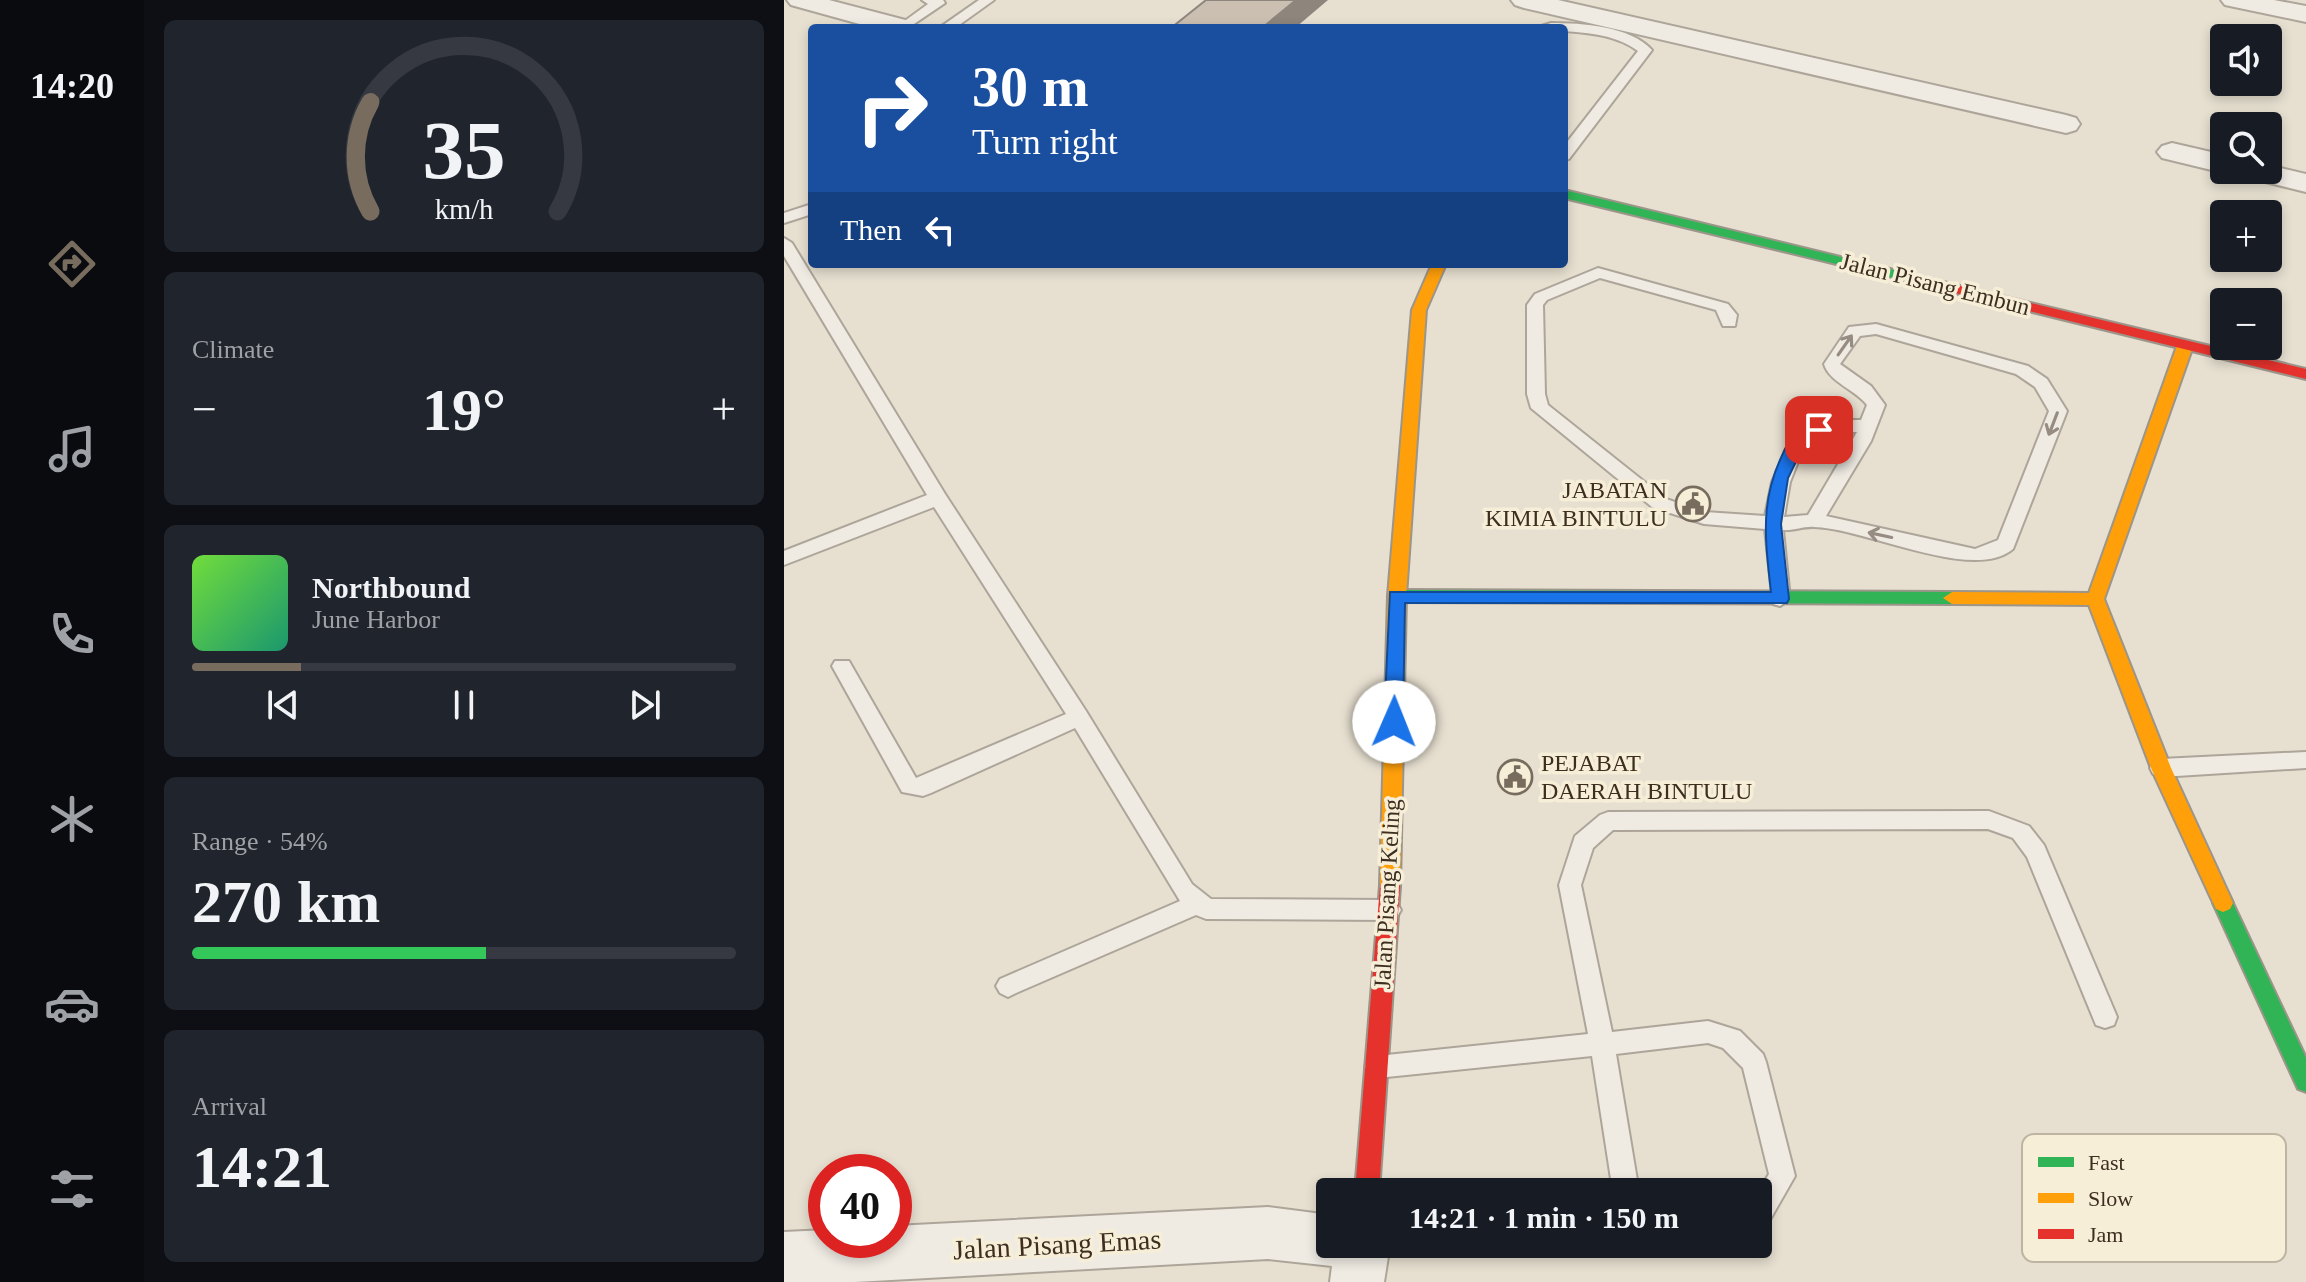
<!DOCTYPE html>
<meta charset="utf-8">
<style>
:root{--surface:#171b24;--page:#20242c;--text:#f1f3f6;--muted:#9ea1a6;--line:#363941;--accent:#786c5e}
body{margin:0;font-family:"Times New Roman",serif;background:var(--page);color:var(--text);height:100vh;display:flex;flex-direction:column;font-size:30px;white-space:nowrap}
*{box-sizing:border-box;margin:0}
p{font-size:26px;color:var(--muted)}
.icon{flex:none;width:44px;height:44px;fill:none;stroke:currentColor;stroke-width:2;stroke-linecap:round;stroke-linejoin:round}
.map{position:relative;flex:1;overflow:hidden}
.drawer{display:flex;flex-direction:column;gap:20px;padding:20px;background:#0d0f14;width:640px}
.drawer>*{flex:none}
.top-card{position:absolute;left:24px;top:24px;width:760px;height:244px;border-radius:8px;box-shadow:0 4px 12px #0003;background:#1a4fa0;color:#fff;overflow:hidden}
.fabs{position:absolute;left:1426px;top:24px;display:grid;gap:16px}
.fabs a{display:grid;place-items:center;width:72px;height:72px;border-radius:8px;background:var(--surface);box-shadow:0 4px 12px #0003;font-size:40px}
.speed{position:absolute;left:24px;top:1154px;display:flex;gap:16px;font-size:40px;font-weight:700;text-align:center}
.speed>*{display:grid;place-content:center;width:104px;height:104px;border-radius:50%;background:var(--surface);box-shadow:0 4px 12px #0003;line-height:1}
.speed .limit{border:12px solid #d22;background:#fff;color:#111}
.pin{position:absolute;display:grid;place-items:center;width:68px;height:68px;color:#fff;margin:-34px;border-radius:16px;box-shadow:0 4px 12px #0006}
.me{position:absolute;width:88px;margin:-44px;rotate:1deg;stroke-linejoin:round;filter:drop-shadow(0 0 6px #0008)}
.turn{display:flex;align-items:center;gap:28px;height:168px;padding:0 32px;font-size:36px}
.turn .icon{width:104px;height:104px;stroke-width:2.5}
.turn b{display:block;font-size:56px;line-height:68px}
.then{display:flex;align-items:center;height:76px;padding:0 32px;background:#0003;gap:16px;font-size:30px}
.big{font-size:60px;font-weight:600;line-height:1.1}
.drawer .card{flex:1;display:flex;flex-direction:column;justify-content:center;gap:12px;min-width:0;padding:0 28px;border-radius:12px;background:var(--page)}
.drawer .dial{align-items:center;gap:0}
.dial svg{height:208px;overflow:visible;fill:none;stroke:var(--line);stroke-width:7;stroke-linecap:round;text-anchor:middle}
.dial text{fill:var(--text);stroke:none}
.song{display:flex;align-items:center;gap:24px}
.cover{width:96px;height:96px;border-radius:12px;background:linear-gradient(135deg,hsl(100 70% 55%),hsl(160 70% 35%))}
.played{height:8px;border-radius:4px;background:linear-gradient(90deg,var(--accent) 20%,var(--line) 20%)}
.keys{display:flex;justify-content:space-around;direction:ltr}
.heat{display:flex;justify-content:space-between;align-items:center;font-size:44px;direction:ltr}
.charge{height:12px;border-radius:6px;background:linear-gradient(90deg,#34c759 54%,var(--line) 0)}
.trip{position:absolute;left:532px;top:1178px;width:456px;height:80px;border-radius:8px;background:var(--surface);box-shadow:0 4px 12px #0003;font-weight:600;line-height:80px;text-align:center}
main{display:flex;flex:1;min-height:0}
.dock{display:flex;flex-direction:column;width:144px;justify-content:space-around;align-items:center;background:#090b0e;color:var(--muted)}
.dock .icon{width:56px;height:56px}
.dock .on{color:var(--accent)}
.dock b{font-size:36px;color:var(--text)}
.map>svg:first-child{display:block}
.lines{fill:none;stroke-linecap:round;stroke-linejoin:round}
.lane-casing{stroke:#ada599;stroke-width:4}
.street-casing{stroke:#ada599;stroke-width:4}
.fast-casing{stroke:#9c958a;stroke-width:4}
.slow-casing{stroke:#9c958a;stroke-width:4}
.jam-casing{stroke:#9c958a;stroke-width:4}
.lane{fill:#efebe3;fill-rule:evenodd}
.street{fill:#efebe3;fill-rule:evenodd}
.fast{fill:#30b455;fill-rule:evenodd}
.slow{fill:#ff9f0a;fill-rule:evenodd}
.jam{fill:#e5322d;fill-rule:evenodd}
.shaded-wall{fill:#8e867d}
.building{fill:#cbbfb2;stroke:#8e867d;stroke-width:2}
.oneway{stroke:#968c82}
.route{fill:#1a73e8;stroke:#114b97;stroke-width:2}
.labels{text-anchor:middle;stroke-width:7;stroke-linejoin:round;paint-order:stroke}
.street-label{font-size:24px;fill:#3d2e20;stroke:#f7eed8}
.poi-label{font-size:24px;fill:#3d2e20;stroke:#f7eed8;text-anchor:end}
.near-street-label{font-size:28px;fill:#3d2e20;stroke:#f7eed8}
.key{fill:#f7eed8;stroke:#bfb4a1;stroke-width:2}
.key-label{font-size:22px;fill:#3d2e20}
</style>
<main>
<nav class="dock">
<b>14:20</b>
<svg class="icon on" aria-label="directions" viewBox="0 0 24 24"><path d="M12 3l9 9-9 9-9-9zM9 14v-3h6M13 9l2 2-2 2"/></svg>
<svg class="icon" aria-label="music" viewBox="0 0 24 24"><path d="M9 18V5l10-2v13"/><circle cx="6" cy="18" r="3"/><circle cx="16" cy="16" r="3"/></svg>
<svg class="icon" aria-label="phone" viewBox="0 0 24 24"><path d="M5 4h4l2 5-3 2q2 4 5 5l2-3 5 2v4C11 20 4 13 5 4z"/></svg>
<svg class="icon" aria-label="climate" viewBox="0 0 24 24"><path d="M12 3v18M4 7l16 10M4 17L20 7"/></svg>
<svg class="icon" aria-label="car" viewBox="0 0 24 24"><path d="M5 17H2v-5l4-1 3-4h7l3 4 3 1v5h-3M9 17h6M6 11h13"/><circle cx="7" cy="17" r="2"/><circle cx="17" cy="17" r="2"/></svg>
<svg class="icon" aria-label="filters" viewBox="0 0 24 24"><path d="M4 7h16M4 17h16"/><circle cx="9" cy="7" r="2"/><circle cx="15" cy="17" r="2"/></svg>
</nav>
<section class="drawer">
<div class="card dial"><svg viewBox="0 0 100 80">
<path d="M14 69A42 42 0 1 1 86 69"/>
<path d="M14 69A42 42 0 0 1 14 27" stroke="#786c5e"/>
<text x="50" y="56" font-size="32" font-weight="700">35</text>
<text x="50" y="72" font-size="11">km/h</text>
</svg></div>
<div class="card"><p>Climate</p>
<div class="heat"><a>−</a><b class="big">19°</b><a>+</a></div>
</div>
<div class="card">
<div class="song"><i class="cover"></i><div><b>Northbound</b><p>June Harbor</p></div></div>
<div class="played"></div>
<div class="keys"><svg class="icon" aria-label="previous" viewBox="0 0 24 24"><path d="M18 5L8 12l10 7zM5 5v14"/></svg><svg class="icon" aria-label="pause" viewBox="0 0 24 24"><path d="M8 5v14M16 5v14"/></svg><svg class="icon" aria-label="next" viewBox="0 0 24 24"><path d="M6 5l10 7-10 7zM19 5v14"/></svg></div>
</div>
<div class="card"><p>Range · 54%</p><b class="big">270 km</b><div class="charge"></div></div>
<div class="card"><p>Arrival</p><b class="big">14:21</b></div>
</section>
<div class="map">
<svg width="1522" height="1282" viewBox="0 0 1522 1282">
<rect width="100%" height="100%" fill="#e7e0d1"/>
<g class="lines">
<g class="lane-casing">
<g id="lane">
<path d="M138 0H159L161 3 124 28H111L144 4Z"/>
<path d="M195 0H210L171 28H155Z"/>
<path d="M767 23C798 23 846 26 868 50L785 159 780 160V146L854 51C833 35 805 33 780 31V28H751Z"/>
<path d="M28 204V214L0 223V213Z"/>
<path d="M0 238 8 243 161 494 302 711 408 884 427 899 605 900 613 903 617 910 613 917 605 920 422 919 412 915 232 993 224 997 216 993 212 986 216 979 396 901 291 728 147 793 139 796 118 792 48 666 51 661H65L132 778 282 714 150 507 0 565V551L143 495 0 256Z"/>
<path d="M814 268 944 304 953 315 951 326H939L932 310 816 278 763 300 759 305 761 394 764 405 882 499 921 512 981 516 988 482 1008 436 1048 420H1077L1083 405C1072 390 1045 382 1040 364L1065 327 1092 324 1244 366 1263 379 1283 411 1229 549C1189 583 1081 528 1030 527 1020 526 1010 531 999 530L1006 599 996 606 989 604 981 529 920 524 868 507 747 408 743 394V305L751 294ZM1092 334 1232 374 1251 387 1265 411 1214 540 1191 549 1042 516 1087 441 1101 405 1087 386 1056 364 1076 336ZM1050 432H1073L1024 515 1000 517 1006 482 1021 444Z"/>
<path d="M1522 752V768L1377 777 1369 774 1366 768 1369 762 1377 759Z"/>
<path d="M1205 811 1245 826 1260 845 1333 1017 1330 1025 1321 1028 1312 1025 1243 857 1229 838 1204 829 829 830 809 848 797 885 828 1032 924 1021 956 1031 979 1054 982 1062 1011 1176 983 1225 974 1229V1192L985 1174 959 1068 939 1048 924 1043 832 1054 855 1192H829L808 1056 593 1078 584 1075 581 1067 584 1059 593 1056 804 1034 775 885 791 836 816 815 824 812Z"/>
</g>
</g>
<g class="street-casing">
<g id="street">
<path d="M3 0H45L129 22 133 28H90L7 5Z"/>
<path d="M727 0H774L1282 115 1292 118 1296 124 1292 130 1282 133 740 8 731 5Z"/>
<path d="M1437 0H1490L1522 6V22L1441 5Z"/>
<path d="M1388 143 1440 155V170H1451L1440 173 1378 158 1373 152 1378 146Z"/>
<path d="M1484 165 1522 174V192L1457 176 1452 170H1484Z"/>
<path d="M484 1207 546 1215V1244H606L600 1282H546L548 1266 484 1259 71 1282H0V1232L42 1230V1240H110V1226Z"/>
</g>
</g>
<g class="fast-casing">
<g id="fast">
<path d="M780 190 1172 285 1179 289 1172 293 780 198Z"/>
<path d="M613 590 1168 592 1177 598 1168 604 613 602 604 596Z"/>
<path d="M1439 894 1446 897 1522 1058V1092L1514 1089 1429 903 1432 897Z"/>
</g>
</g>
<g class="slow-casing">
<g id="slow">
<path d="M648 264H662L642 310 622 596 616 886 613 892 606 895 599 892 596 886 604 596 628 310Z"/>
<path d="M1401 341 1409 346 1320 599 1387 768 1449 903 1446 909 1439 912 1432 909 1367 768 1305 605 1168 604 1159 598 1168 592 1305 593 1393 346Z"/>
</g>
</g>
<g class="jam-casing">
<g id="jam">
<path d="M1172 285 1522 369V379L1167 292V286Z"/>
<path d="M606 877 613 880 616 886 595 1192H571L596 886 599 880Z"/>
</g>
</g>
<use href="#lane" class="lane"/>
<use href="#street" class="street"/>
<use href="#fast" class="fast"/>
<use href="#slow" class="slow"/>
<use href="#jam" class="jam"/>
</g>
<path class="shaded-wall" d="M512 0H544L511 28H478Z"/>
<path class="building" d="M422 0H512L478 28H387Z"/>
<defs><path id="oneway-shaft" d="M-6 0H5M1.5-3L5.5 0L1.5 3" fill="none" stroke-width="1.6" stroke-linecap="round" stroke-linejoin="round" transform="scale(2)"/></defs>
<g class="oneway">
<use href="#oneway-shaft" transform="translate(1061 345) rotate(-55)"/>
<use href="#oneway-shaft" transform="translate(1269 424) rotate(111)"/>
<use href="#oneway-shaft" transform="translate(1096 535) rotate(-168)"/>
</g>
<path class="route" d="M1035 425 1043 430 1021 443 1004 478 997 524 1005 599 1003 603H621L619 722 616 727H603L600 722 606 592H987C980 530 975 493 1008 436Z"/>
<defs>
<g id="civic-ring" transform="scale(1.8)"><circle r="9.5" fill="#f7eed8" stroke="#786c5e" stroke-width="1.5"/><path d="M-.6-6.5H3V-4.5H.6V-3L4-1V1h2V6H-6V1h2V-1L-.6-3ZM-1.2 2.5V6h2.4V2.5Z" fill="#786c5e"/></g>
</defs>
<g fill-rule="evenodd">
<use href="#civic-ring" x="909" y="504"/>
<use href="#civic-ring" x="731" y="777"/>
</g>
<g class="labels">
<g class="street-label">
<text transform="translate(1151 284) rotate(14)" y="8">Jalan Pisang Embun</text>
<text transform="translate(603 894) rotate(-87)" y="8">Jalan Pisang Keling</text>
</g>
<g class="poi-label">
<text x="883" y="498">JABATAN<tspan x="883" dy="28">KIMIA BINTULU</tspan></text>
<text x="757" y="771" text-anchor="start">PEJABAT<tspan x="757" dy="28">DAERAH BINTULU</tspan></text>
</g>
<g class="near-street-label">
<text transform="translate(273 1244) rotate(-3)" y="10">Jalan Pisang Emas</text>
</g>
</g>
<rect x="1238" y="1134" width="264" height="128" rx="12" class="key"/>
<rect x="1254" y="1157" width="36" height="10" fill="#30b455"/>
<rect x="1254" y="1193" width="36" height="10" fill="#ff9f0a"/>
<rect x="1254" y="1229" width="36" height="10" fill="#e5322d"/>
<g class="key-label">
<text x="1304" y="1170">Fast</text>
<text x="1304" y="1206">Slow</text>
<text x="1304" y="1242">Jam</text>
</g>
</svg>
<div class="fabs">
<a><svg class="icon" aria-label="sound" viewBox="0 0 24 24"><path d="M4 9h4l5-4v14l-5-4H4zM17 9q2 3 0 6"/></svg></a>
<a><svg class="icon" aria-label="search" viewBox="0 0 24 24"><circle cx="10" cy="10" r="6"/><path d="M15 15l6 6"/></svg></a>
<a>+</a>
<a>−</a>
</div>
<div class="speed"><div class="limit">40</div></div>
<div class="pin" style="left:1035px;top:430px;background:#d93025"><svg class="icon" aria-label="arrive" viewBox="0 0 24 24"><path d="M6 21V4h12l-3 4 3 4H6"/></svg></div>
<svg class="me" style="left:610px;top:722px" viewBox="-20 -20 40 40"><circle r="19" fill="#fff"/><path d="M0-13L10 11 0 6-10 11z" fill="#1a73e8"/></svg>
<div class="trip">14:21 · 1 min · 150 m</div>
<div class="top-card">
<div class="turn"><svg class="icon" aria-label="right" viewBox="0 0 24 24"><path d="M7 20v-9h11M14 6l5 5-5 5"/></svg><div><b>30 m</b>Turn right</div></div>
<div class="then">Then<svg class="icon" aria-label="left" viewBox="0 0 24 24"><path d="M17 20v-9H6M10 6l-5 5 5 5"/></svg></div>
</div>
</div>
</main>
